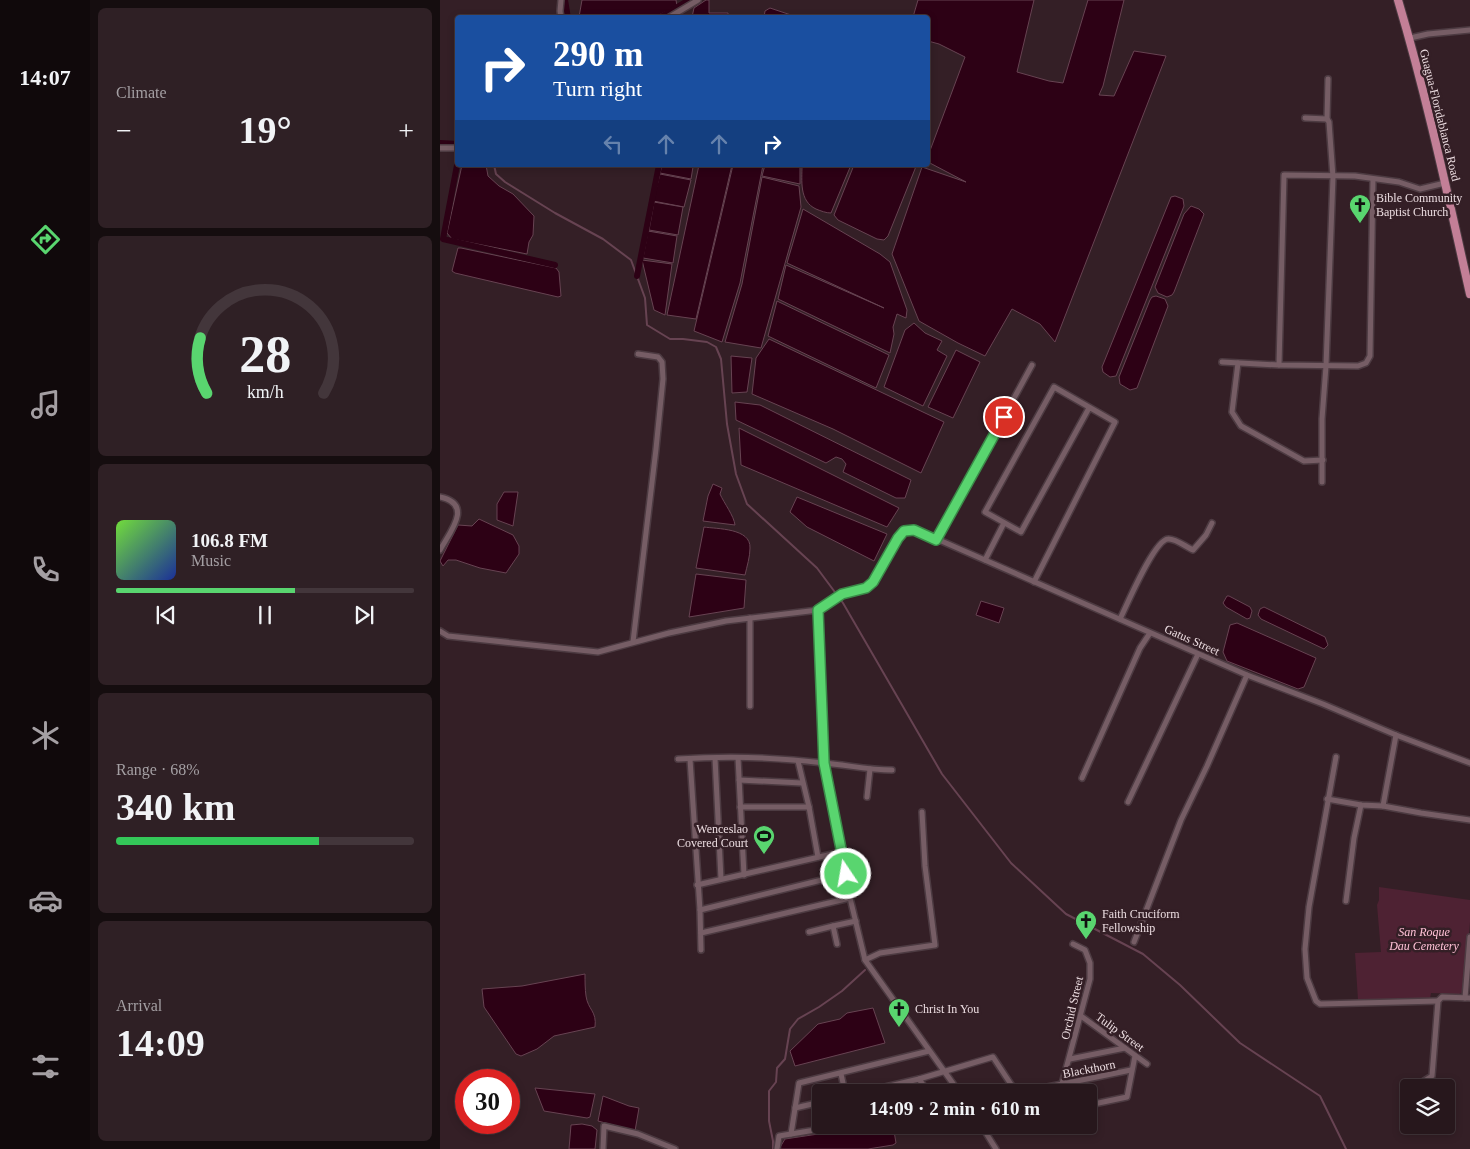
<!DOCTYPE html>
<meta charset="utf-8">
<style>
:root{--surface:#27171c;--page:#2f2025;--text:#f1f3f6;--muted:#a49fa3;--line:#43363b;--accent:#59d56f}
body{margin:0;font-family:"Times New Roman",serif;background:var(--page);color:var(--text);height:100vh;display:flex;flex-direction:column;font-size:19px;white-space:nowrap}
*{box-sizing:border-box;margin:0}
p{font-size:16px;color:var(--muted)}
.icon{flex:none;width:28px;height:28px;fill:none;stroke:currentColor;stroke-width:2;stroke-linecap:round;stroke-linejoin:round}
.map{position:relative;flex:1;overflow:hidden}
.sheet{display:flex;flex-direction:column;gap:8px;padding:8px;background:#150d0f;width:350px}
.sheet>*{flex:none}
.top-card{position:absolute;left:15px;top:15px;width:475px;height:152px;border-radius:5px;box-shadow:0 2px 8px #0003,0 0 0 1px var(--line);background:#1a4fa0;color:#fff;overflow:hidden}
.controls{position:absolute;left:960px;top:1079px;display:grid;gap:10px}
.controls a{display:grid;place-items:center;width:55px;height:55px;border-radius:5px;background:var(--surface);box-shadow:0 2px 8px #0003,0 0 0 1px var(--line);font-size:25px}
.speed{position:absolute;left:15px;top:1069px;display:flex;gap:10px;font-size:25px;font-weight:700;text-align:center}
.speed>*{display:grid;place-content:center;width:65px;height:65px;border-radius:50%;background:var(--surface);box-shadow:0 2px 8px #0003,0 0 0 1px var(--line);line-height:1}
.speed .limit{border:8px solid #d22;background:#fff;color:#111}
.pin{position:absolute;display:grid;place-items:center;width:42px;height:42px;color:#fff;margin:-21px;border:2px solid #fff;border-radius:50%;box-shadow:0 1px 5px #0007}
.me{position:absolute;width:55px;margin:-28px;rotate:348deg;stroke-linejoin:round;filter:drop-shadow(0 0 4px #0008)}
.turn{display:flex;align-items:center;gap:18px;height:105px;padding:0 15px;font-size:22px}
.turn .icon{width:65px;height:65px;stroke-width:2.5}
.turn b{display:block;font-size:35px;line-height:42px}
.lanes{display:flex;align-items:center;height:48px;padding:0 15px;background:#0003;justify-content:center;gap:25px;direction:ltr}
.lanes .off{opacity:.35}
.big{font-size:38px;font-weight:800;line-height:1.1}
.sheet .tile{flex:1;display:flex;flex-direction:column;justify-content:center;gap:8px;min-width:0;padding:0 18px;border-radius:8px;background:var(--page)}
.sheet .dial{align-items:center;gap:0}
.dial svg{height:130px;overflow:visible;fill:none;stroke:var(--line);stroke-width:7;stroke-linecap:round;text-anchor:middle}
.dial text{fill:var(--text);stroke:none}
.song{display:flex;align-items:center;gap:15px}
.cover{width:60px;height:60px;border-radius:8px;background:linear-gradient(135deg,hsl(100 70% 55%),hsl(230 70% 35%))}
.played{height:5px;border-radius:2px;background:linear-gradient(90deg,var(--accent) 60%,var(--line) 60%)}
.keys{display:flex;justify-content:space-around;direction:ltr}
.heat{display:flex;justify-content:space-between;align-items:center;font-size:28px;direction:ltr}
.charge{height:8px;border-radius:4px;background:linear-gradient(90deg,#34c759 68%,var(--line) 0)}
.trip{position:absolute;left:372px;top:1084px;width:285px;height:50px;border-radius:5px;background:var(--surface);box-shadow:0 2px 8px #0003,0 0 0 1px var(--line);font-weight:800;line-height:50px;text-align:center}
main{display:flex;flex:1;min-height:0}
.tab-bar{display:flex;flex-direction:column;width:90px;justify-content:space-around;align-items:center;background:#10090b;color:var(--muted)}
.tab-bar .icon{width:35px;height:35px}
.tab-bar .selected{color:var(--accent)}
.tab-bar b{font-size:22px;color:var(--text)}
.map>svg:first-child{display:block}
.green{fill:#4e2233}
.water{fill:#2d0115;stroke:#674352}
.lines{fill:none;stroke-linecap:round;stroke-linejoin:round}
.stream{stroke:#674352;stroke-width:2}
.canal{stroke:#2d0115;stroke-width:6}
.street-casing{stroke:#4d3b42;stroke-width:8}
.primary-casing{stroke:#4d3b42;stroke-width:10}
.street{stroke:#765d65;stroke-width:5}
.primary{stroke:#c37f97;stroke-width:8}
.route-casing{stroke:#3a8a48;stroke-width:12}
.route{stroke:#59d56f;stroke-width:9}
.labels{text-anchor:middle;stroke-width:5;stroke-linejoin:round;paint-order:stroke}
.street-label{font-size:12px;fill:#eddee2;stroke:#341f26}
.poi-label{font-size:12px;fill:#eddee2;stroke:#341f26;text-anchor:start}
.park-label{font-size:12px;font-style:italic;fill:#ffc1d6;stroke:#341f26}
</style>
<main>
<nav class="tab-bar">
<b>14:07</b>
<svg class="icon selected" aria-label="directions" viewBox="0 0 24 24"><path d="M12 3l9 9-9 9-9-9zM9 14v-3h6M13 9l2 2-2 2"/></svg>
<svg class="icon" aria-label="music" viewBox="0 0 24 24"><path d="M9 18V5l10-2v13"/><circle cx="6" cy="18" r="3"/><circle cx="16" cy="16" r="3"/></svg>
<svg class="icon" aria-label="phone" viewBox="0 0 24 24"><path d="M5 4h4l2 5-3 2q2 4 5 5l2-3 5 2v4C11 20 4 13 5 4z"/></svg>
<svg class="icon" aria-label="climate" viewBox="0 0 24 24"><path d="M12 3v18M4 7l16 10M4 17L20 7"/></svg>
<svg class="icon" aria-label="car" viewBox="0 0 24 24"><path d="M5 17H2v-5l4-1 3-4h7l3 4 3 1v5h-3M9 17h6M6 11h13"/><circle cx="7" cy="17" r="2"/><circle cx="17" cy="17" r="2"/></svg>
<svg class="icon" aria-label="filters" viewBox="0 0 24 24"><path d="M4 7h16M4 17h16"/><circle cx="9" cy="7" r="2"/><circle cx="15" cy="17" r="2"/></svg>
</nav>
<section class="sheet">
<div class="tile"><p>Climate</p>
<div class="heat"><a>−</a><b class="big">19°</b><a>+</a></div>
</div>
<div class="tile dial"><svg viewBox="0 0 100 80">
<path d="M14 69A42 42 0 1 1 86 69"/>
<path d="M14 69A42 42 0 0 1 10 35" stroke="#59d56f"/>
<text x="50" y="56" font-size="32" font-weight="700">28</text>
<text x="50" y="72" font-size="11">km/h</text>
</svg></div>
<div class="tile">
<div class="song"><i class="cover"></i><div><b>106.8 FM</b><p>Music</p></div></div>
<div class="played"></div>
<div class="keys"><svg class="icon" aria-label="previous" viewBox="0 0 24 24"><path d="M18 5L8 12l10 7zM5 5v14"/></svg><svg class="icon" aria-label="pause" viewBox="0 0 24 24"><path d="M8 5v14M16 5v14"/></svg><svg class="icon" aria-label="next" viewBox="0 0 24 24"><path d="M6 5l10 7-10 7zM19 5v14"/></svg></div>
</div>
<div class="tile"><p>Range · 68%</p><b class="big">340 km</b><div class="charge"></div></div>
<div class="tile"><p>Arrival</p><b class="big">14:09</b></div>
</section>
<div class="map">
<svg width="1030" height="1149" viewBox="0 0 1030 1149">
<rect width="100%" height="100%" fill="#341f26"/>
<path class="green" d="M939 887 1030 900V922L1024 992 1019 994 991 993 990 999 918 1000 915 953 941 952 937 905 939 900Z"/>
<g class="water">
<path d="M142 0H236L237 6 215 17H139Z"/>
<path d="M266 0H269V13H288V17H252L254 8Z"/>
<path d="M478 0H594L577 72 609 81 623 83 648 0H684L663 86 659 95 674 96 694 51 726 56 615 342 600 324 572 309 545 356 518 343 479 321 452 254 482 167 526 182 488 162V156L525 57 499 44 488 41V18L473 17Z"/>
<path d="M330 8 357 17H324L325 11Z"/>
<path d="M22 165H46L48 176 59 186 73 194 94 216 93 235 89 242 87 254 12 239 7 233Z"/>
<path d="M222 165 253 167 251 179 220 173Z"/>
<path d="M259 165H292L256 319 227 315Z"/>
<path d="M293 165H323L300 283 282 342 254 331Z"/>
<path d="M325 165H360V184L322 176Z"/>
<path d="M362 165H411L391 213C386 213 381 211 376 209 359 201 362 181 362 165Z"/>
<path d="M414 165H476L475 169 448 236 444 240 437 239 398 220 394 215Z"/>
<path d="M220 174 251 180 244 207 213 201Z"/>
<path d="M322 177 359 186 361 207 321 348 285 342 302 284Z"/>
<path d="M735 196 743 199 744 206 676 376 670 377 663 372 662 367 731 197Z"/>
<path d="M214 202 243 207 238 235 209 230Z"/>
<path d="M751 206 759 209 764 214 734 292 732 295 727 297 718 293 715 287 744 214Z"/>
<path d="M363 209 440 254 450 262 467 310 466 318 457 314 453 327 454 334 450 353 338 299 346 265 444 308 347 263Z"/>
<path d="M208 231 237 236 233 263 203 258Z"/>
<path d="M18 248H21L116 268 119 272 121 296 118 297 15 273 12 271Z"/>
<path d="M202 260 232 264 225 315 214 310Z"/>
<path d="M716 296 725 299 728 306 697 388 690 390 680 384 679 377 710 300 712 297Z"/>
<path d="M337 301 449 355 436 388 328 336Z"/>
<path d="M474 323 485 333 502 341 497 350 507 356 483 406 444 387 465 330Z"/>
<path d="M329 339 504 422 481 473 393 429 312 394 316 358Z"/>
<path d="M516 350 540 362 513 418 488 407Z"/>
<path d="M291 356 312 358 307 392 292 393Z"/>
<path d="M295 402 320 405 471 480 465 498H456L403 472 406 464 402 459 396 457 386 463 296 420Z"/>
<path d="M299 428 459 508 447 527 301 465Z"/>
<path d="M273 484 282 488 280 494C284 503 294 516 295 525L263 521 268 496Z"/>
<path d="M64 492H78L73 526 57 520V504Z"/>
<path d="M357 497 447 534 434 561 367 527 350 512Z"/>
<path d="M39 519 73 535 79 546V554L66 573 40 568 16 560H8L3 566 0 561 18 525 32 526Z"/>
<path d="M264 527C277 529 311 528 310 548 310 557 307 566 305 575L256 568Z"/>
<path d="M256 574 306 580 304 608 249 617Z"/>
<path d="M787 596H789L810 607 812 611 810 618 807 619 786 607 783 603Z"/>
<path d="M541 601 564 608 559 623 536 615Z"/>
<path d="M824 607 885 637 888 645 884 649 821 619 818 615 820 609Z"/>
<path d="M797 623 876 658 864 687 858 689 787 661 783 652 790 625Z"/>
<path d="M145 974C145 981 145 989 146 996 148 1010 157 1011 155 1027L114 1036 97 1049 81 1056 76 1054 44 1007 42 989 82 986Z"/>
<path d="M433 1008 445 1043 355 1066 350 1051 378 1024 400 1019 407 1013Z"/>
<path d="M95 1088 155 1094 150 1117 147 1118 104 1111Z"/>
<path d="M163 1096 189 1106 199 1108 195 1131 158 1121Z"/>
<path d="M142 1124 152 1126 157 1130 155 1149H129L131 1125Z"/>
<path d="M438 1125H453L456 1143 453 1145 428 1149H339L345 1139Z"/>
</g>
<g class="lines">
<g class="stream">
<path d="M54 165 56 174 65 182 115 213 163 239 191 260 205 298 207 325 230 339H243L267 342 276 347 281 359 287 424 296 474 307 504 377 568 403 603 502 774 571 863 626 914 703 954 740 985 800 1043 880 1096 906 1149"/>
<path d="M333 1149V1141L329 1121V1091L336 1082 337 1068 345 1059 350 1029 358 1019 379 1007 402 991 425 970"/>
</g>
<g class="canal">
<path d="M125 0 128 18"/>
<path d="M219 18 249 0"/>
<path d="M0 143 18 144"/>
<path d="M18 160 3 239 115 265"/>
<path d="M197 276 219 165"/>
</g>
<g class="street-casing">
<g id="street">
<path d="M121 18 120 11 121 0"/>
<path d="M228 18 258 0"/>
<path d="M970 38 988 34 1030 30"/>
<path d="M865 118 887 119 889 122 893 177 886 366 882 419V482"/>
<path d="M887 119 888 79"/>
<path d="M0 148H18"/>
<path d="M782 362 839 365 918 366 926 363 930 356 933 179"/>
<path d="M798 363 792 412 801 426 864 461 883 460"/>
<path d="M839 365 844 175 915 176 959 182 980 189 1005 183"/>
<path d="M0 497C34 504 10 532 0 550"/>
<path d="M497 540 592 365"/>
<path d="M545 560 564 523"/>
<path d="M594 582 675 422 614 387 545 512 581 532 649 408"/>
<path d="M680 619C687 605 714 540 728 539 735 538 746 547 753 550L766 535 772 523"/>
<path d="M0 631 8 636 158 652 229 633 286 621 378 610"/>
<path d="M193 642 216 449 223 379 222 362 218 357 198 354"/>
<path d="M310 706V618"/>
<path d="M956 735 943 806 981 813 1030 820"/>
<path d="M896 757 869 907 865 949 867 978 876 1001 880 1004 998 1001"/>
<path d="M275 758 281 879"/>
<path d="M298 758 304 875"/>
<path d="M238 759C286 756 336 757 384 763 407 765 429 770 452 770"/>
<path d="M250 759 260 910 261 950"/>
<path d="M358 761 369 807 378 857"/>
<path d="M642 778 700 648 710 633"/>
<path d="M299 780 362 783"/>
<path d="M427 797 430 769"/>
<path d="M887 799 921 805 943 806"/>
<path d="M688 802 758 654"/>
<path d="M300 807H369"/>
<path d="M257 885 401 852"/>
<path d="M906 901 914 838 921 805"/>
<path d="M260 910 406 874"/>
<path d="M369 932 393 926"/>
<path d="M261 933 410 898"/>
<path d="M694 942 741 820 767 766 807 675"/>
<path d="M397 944 393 926 416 921"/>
<path d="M425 960 440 953 495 945 485 866 482 812"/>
<path d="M1025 998 1030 937"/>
<path d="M641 1016 707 1064"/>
<path d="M630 1059 685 1048"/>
<path d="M401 1074 405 1092"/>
<path d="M479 1079 488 1092"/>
<path d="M622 1084 650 979V963L645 950 633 944"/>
<path d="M981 1088 984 1081 992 1076 998 1001 1002 997 1030 998"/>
<path d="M424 1092 479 1079 553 1057 576 1092"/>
<path d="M519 1092 425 960 410 898 384 768 378 610C386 605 393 600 401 595 411 590 424 592 432 582 443 568 455 529 474 529L807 675 883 704 956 735 1030 763"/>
<path d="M583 1092 691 1070"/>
<path d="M649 1105 687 1097 695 1056"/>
<path d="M355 1108 381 1102"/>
<path d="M541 1125 556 1149"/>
<path d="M351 1134 359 1083 489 1051"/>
<path d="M163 1149 164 1126 198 1134 235 1149"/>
<path d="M337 1149 339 1136 405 1125"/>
</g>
</g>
<g class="primary-casing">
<path id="primary" d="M958 0C987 97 1008 196 1030 294"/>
</g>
<use href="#street" class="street"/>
<use href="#primary" class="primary"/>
</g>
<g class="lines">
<g class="route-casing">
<path id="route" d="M406 874 384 763 378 610 402 594 426 588 433 582 458 538 464 531 474 530 496 540 564 417"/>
</g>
<use href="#route" class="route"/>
</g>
<defs>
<g id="church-pin" transform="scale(1.125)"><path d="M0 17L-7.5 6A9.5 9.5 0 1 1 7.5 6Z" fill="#59d56f" stroke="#341f26"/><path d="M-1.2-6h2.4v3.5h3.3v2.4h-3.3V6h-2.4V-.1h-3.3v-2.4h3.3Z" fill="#111"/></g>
<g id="stadium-pin" transform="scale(1.125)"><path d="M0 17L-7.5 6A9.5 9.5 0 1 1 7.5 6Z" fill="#59d56f" stroke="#341f26"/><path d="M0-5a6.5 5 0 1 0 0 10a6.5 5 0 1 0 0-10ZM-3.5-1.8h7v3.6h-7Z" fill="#111"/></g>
</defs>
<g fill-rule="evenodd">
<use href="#church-pin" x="920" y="205"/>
<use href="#stadium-pin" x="324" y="836"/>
<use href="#church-pin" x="646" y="921"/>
<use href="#church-pin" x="459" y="1009"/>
</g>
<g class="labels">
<g class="street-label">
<text transform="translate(1000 115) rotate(76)" y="4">Guagua-Floridablanca Road</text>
<text transform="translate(752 640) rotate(24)" y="4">Gatus Street</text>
<text transform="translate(632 1008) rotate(-77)" y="4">Orchid Street</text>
<text transform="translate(680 1032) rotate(36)" y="4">Tulip Street</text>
<text transform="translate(649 1069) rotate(-11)" y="4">Blackthorn</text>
</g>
<g class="poi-label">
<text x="936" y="202">Bible Community<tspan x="936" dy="14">Baptist Church</tspan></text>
<text x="308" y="833" text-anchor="end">Wenceslao<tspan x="308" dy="14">Covered Court</tspan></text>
<text x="662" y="918">Faith Cruciform<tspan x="662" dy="14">Fellowship</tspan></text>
<text x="475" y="1013">Christ In You</text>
</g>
<g class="park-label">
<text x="984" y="936">San Roque<tspan x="984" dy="14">Dau Cemetery</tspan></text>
</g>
</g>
</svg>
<div class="controls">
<a><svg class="icon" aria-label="layers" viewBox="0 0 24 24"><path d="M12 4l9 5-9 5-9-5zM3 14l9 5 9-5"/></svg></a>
</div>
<div class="speed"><div class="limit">30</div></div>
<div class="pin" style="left:564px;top:417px;background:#d93025"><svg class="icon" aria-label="arrive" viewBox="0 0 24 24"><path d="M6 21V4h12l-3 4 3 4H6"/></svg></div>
<svg class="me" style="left:406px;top:874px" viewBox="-20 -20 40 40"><circle r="17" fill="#59d56f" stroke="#fff" stroke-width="3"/><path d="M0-11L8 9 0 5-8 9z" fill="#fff"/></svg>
<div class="trip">14:09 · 2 min · 610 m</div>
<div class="top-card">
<div class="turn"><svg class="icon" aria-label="right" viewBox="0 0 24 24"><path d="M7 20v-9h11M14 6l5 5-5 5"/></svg><div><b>290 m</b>Turn right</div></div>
<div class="lanes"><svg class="icon off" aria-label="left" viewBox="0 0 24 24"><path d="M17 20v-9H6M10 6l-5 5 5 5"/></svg><svg class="icon off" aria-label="ahead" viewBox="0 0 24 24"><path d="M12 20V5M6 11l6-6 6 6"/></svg><svg class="icon off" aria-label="ahead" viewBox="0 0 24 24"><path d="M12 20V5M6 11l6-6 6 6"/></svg><svg class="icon" aria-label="right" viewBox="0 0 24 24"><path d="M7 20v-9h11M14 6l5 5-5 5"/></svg></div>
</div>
</div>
</main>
